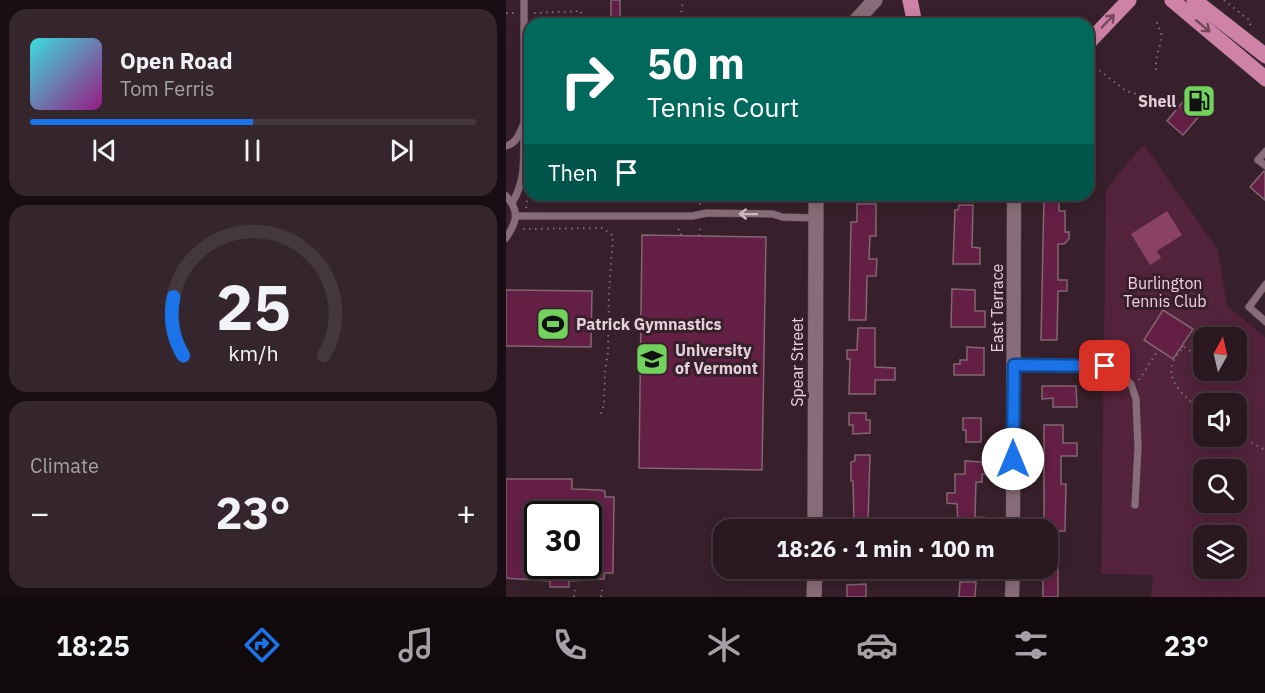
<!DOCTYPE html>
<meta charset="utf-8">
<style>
:root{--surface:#291820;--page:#35252d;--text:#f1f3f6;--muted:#a5a0a5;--line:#45373e;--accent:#1a73e8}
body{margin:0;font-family:"IBM Plex Sans",sans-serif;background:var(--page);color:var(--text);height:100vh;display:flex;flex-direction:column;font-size:22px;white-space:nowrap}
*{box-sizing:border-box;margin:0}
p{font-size:20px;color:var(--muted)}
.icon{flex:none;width:33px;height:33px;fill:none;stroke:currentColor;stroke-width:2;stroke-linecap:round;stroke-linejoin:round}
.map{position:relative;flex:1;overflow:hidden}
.drawer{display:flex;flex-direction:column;gap:9px;padding:9px;background:#170d12;width:506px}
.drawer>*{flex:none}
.top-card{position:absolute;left:18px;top:18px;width:570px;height:183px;border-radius:18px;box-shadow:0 3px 15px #0003,0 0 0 2px var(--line);background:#00695c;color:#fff;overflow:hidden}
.needle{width:39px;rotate:8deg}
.controls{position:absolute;left:687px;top:327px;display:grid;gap:12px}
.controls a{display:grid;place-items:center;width:54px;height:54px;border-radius:12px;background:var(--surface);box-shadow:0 3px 15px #0003,0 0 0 2px var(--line);font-size:30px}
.speed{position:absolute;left:18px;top:501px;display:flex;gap:12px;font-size:30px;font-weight:700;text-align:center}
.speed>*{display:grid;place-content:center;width:78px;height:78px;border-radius:50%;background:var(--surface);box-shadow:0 3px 15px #0003,0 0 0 2px var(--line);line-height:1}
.speed .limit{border:3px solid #111;border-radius:9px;background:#fff;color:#111}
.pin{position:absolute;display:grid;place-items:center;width:51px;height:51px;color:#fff;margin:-26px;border-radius:12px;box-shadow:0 3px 9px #0006}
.me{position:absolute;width:66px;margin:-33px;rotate:0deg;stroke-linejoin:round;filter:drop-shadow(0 0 4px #0008)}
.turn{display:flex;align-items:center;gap:21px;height:126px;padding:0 24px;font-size:27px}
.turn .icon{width:78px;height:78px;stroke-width:2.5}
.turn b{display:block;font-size:42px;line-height:51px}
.then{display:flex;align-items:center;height:57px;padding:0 24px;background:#0003;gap:12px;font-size:22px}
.big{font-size:45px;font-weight:800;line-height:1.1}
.drawer .card{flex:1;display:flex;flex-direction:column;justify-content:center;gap:9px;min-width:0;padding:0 21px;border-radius:18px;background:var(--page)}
.drawer .dial{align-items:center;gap:0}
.dial svg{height:156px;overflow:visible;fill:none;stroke:var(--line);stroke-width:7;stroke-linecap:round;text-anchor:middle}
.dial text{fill:var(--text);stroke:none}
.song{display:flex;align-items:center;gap:18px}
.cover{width:72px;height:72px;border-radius:9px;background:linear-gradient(135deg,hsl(180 70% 55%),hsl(310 70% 35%))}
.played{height:6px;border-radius:3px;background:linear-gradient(90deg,var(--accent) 50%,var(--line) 50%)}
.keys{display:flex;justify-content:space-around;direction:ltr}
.heat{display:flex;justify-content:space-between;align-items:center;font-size:33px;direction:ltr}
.trip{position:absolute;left:207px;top:519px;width:345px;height:60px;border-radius:18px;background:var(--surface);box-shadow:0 3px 15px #0003,0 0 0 2px var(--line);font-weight:800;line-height:60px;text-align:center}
.dock{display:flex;height:96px;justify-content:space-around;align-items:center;background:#100a0d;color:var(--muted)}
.dock .icon{width:42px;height:42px}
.dock .current{color:var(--accent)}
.dock b{font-size:27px;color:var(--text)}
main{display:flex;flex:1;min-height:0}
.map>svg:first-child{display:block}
.green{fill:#52233b;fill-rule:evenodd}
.water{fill:#894166}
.building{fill:#641f45;stroke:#836673;stroke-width:1.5;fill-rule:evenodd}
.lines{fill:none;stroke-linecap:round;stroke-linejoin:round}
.service-casing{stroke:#513d46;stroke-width:8}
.minor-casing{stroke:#513d46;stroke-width:15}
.secondary-casing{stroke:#513d46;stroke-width:16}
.primary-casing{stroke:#513d46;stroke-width:16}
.path{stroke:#816c76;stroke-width:2;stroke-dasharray:1.5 4.5;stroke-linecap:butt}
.service{stroke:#896c79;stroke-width:7}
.minor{stroke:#896c79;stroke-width:14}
.secondary{stroke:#896c79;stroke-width:15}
.primary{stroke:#cf82a7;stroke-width:15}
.oneway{stroke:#74475d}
.oneway2{stroke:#d0bdc5}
.route-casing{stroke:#114b97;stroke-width:15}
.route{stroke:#1a73e8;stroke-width:10}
.labels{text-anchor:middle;stroke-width:6;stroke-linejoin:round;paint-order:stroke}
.poi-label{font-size:16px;font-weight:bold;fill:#e2d1d8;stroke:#37202b;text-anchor:start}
.park-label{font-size:16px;fill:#f8cce0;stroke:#37202b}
.street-label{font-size:16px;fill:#e2d1d8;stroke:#37202b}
</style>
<main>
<section class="drawer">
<div class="card">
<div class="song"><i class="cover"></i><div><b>Open Road</b><p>Tom Ferris</p></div></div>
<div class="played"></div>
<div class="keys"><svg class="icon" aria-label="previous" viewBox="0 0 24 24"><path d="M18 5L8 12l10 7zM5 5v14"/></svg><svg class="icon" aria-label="pause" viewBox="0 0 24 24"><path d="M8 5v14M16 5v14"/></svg><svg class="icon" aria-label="next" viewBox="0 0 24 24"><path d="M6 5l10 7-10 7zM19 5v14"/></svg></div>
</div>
<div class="card dial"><svg viewBox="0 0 100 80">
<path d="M14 69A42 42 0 1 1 86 69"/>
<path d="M14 69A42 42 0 0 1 9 39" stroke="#1a73e8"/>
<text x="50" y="56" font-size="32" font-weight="700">25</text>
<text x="50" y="72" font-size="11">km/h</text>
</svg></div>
<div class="card"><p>Climate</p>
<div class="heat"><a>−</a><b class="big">23°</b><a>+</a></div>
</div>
</section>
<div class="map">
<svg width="760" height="597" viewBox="0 0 760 597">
<rect width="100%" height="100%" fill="#37202b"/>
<path class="green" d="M638 145 712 250 721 306 759 337V597H645L647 575 595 574 600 190 619 166ZM698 338H730V370H698ZM698 404H730V436H698ZM698 470H730V502H698ZM698 536H730V568H698Z"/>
<path class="water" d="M661 211 676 235 651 251 655 258 644 265 625 234Z"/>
<g class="building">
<path d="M105 0H114V22L105 21Z"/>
<path d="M690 86 708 102 697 115 695 114 677 135 661 121Z"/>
<path d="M758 171 759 172V200L744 187Z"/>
<path d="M538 195H553V211H559V232H563V239L558 244H552V280H561V291H552L551 340H535Z"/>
<path d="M351 204H370V236H364L363 259H371L370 276H361L360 320H343L345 222H351Z"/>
<path d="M453 205H467L466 247 474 248V264H447L449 210H452Z"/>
<path d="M136 235 260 237 256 470 133 468Z"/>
<path d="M446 289 469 290V311H479V327H445Z"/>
<path d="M0 290 86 291 85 347 0 346Z"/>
<path d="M657 310 687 329 667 359 638 340Z"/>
<path d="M352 328H369V367L389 368V380H369V394H343L344 359H341V350H351Z"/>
<path d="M461 347 478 348V375H448V364H454V360H461Z"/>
<path d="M536 386H570L571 407H547V398L536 399Z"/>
<path d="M343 413H360V420H364V433L347 434V425H343Z"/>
<path d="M457 418H475V442H460V430H457Z"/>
<path d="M538 425H557V443H571V456H555V484H560L559 531H552V597H537V568H542V530H538Z"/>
<path d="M349 455H364L362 523H348L347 481H345V462L349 461Z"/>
<path d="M459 461 476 462V465H480L479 474H476V482H470L469 517 488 518V526H457V524H452L451 504 441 503V493H449V474H459Z"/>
<path d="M0 479H66V489L94 490 99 491V497H108L107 573H98V579L63 581V587H44V581L0 578ZM32 514H82V566H32Z"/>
<path d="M454 582H470L469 597H453Z"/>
<path d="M360 584V597H341V585Z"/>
</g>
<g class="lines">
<g class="service-casing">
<g id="service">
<path d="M0 146C11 143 14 133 18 123V0"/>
<path d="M760 151 752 160 760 166"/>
<path d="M0 196C14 211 11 222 0 238"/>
<path d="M6 203C21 179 17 155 18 128"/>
<path d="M10 216H186L201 213 267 214 276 217 310 218"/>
<path d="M760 284 743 307 760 322"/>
<path d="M508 365 599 366 616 376 625 384 630 399 632 447 629 505"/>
</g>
</g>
<g class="minor-casing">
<g id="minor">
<path d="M507 530 508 195"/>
<path d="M506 597 507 568"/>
</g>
</g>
<g class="secondary-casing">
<g id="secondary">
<path d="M347 24 369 0"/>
<path d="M309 530 310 195"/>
<path d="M308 597 309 568"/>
</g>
</g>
<g class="primary-casing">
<g id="primary">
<path d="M404 0 409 24"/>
<path d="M666 0 760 79"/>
<path d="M688 0 760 56"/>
<path d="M582 43 623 0"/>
</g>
</g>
<g class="path">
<path d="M718 0 743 20 745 27"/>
<path d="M0 13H10"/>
<path d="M28 13 75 11V24"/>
<path d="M174 24 177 0"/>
<path d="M584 63 620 91 645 98"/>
<path d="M650 70V60L656 36 650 20"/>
<path d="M194 205V195"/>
<path d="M20 208 22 193"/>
<path d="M17 229 97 228 107 236 103 292 102 353 99 371 98 405 94 416"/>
<path d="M172 229 175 232V236"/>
<path d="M193 236 194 227"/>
<path d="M676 346 678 347C675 350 672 354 669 358 656 381 682 400 698 412"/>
<path d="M678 347 692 356"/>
<path d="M633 380 652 350"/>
<path d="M730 433 760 451"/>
<path d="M68 597 69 590"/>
<path d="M95 597 96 590"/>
</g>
<use href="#service" class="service"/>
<use href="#minor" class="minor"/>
<use href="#secondary" class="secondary"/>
<use href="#primary" class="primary"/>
</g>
<defs><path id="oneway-shaft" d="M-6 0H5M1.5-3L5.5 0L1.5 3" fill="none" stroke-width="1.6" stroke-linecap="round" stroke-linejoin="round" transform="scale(1.5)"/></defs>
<g class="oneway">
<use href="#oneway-shaft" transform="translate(602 21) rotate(-46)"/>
<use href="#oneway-shaft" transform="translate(697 26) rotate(40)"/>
</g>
<use class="oneway2" href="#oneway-shaft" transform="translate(242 214) rotate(-179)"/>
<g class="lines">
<g class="route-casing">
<path id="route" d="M507 459 508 365 599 366"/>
</g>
<use href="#route" class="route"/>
</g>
<defs>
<g id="fuel-square" transform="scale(1.725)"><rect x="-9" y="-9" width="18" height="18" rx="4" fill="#72d25d" stroke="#37202b"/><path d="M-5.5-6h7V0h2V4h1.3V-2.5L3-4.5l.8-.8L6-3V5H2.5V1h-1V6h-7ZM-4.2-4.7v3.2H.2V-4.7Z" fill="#111"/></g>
<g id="stadium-square" transform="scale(1.725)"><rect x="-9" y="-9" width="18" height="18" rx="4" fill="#72d25d" stroke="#37202b"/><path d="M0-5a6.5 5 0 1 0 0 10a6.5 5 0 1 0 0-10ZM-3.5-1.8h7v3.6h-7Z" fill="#111"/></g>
<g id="university-square" transform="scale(1.725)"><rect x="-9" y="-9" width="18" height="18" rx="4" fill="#72d25d" stroke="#37202b"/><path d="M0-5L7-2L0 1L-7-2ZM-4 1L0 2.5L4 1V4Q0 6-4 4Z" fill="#111"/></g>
</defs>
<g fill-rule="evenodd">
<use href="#fuel-square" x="693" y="101"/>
<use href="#stadium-square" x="47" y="324"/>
<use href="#university-square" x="146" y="359"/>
</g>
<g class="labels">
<g class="poi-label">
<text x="670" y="107" text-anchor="end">Shell</text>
<text x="70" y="330">Patrick Gymnastics</text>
<text x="169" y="356">University<tspan x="169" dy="18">of Vermont</tspan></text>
</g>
<g class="park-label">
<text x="659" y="289">Burlington<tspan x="659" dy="18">Tennis Club</tspan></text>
</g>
<g class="street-label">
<text transform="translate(491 308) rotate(-90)" y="6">East Terrace</text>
<text transform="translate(291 362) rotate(-90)" y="6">Spear Street</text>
</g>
</g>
</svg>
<div class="controls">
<a><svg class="needle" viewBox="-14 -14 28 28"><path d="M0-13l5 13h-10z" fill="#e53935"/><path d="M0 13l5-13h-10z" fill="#a5a0a5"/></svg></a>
<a><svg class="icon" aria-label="sound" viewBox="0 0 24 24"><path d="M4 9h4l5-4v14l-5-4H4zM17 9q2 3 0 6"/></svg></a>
<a><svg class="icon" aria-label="search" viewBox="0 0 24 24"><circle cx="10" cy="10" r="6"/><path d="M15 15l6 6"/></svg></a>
<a><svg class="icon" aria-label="layers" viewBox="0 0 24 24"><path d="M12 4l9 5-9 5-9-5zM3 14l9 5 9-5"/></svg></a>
</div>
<div class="speed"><div class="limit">30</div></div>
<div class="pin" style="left:599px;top:366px;background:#d93025"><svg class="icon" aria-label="arrive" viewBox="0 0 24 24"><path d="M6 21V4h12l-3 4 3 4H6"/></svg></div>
<svg class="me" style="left:507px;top:459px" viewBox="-20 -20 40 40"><circle r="19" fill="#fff"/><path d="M0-13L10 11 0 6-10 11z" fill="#1a73e8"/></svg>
<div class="trip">18:26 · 1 min · 100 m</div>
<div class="top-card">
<div class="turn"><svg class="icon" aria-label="right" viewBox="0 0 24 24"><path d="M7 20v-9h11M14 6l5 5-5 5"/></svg><div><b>50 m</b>Tennis Court</div></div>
<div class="then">Then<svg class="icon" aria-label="arrive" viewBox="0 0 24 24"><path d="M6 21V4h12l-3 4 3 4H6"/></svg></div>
</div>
</div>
</main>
<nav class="dock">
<b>18:25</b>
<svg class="icon current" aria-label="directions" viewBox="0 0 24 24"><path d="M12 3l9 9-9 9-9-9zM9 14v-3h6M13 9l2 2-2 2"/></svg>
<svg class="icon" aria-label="music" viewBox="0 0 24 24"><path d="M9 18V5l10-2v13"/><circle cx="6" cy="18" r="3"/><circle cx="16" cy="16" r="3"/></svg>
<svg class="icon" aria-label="phone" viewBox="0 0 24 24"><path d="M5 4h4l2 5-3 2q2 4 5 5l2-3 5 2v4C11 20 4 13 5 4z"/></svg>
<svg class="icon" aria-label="climate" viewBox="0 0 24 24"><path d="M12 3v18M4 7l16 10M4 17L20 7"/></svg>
<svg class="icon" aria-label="car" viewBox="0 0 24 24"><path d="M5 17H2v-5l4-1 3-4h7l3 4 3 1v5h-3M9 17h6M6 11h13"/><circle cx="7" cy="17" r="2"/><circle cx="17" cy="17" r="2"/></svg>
<svg class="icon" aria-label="filters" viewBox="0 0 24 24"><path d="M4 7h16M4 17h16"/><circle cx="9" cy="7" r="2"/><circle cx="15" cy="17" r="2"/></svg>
<b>23°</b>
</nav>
